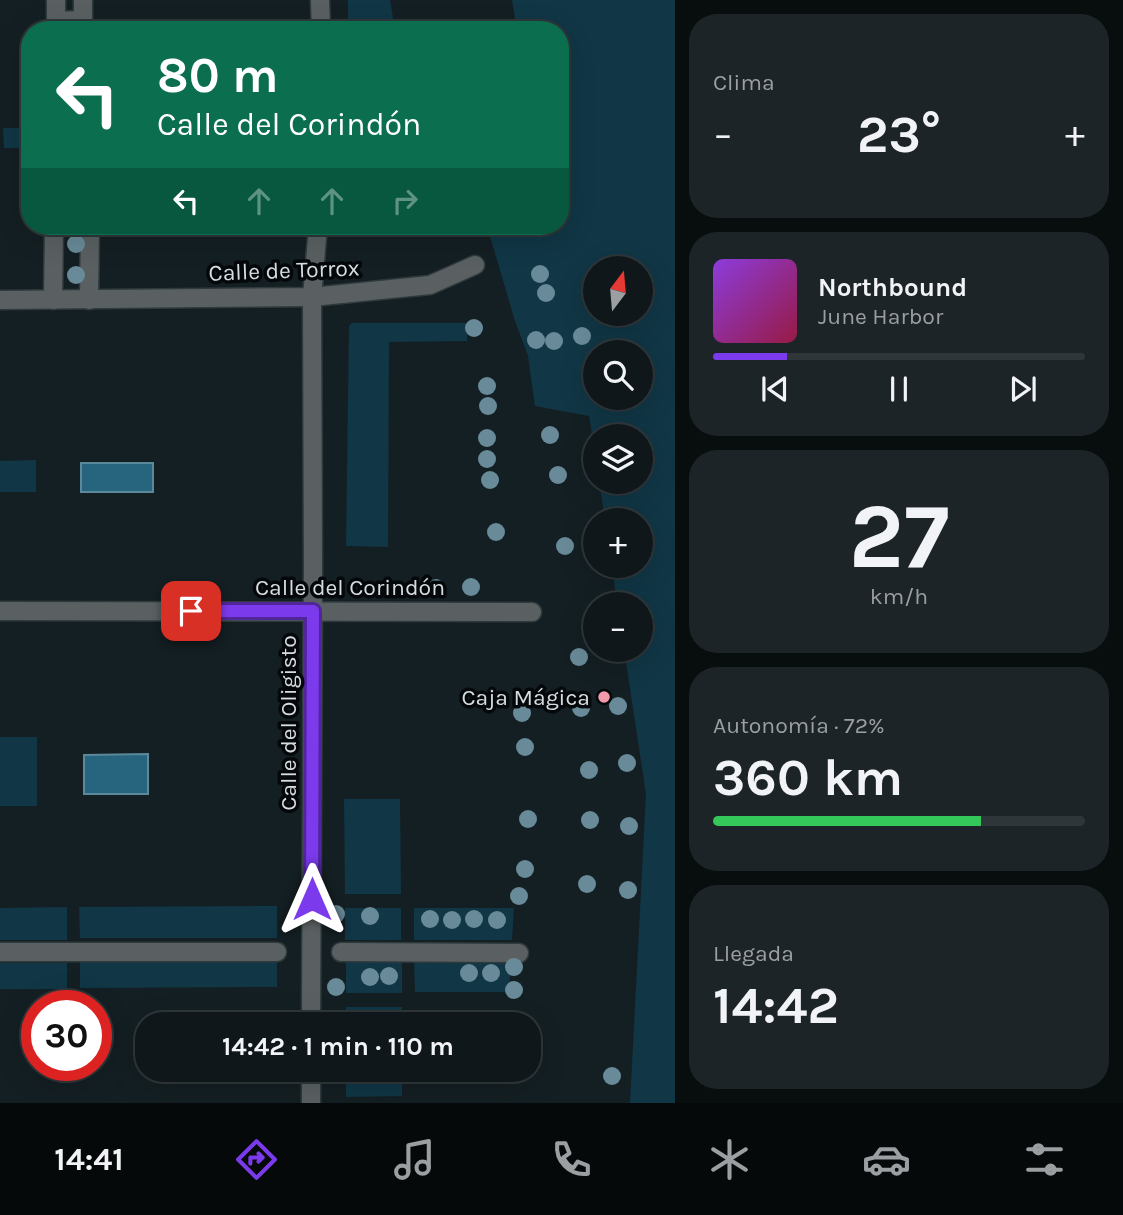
<!DOCTYPE html>
<html lang="es">
<meta charset="utf-8">
<style>
:root{--surface:#0f171a;--page:#1d2427;--text:#f1f3f6;--muted:#9b9fa2;--line:#2f3639;--accent:#7c3aed}
body{margin:0;font-family:Karla,sans-serif;background:var(--page);color:var(--text);height:100vh;display:flex;flex-direction:column;font-size:26px;white-space:nowrap}
*{box-sizing:border-box;margin:0}
p{font-size:23px;color:var(--muted)}
.icon{flex:none;width:38px;height:38px;fill:none;stroke:currentColor;stroke-width:2;stroke-linecap:round;stroke-linejoin:round}
.map{position:relative;flex:1;overflow:hidden}
.details{display:flex;flex-direction:column;gap:14px;padding:14px;background:#080d0e;width:448px}
.details>*{flex:none}
.guide{position:absolute;left:21px;top:21px;width:548px;height:214px;border-radius:28px;box-shadow:0 7px 28px #0002,0 0 0 2px var(--line);background:#0b6e4f;color:#fff;overflow:hidden}
.needle{width:46px;rotate:16deg}
.fabs{position:absolute;left:583px;top:256px;display:grid;gap:14px}
.fabs a{display:grid;place-items:center;width:70px;height:70px;border-radius:50%;background:var(--surface);box-shadow:0 7px 28px #0002,0 0 0 2px var(--line);font-size:35px}
.speed{position:absolute;left:21px;top:990px;display:flex;gap:14px;font-size:35px;font-weight:700;text-align:center}
.speed>*{display:grid;place-content:center;width:91px;height:91px;border-radius:50%;background:var(--surface);box-shadow:0 7px 28px #0002,0 0 0 2px var(--line);line-height:1}
.speed .limit{border:10px solid #d22;background:#fff;color:#111}
.pin{position:absolute;display:grid;place-items:center;width:60px;height:60px;color:#fff;margin:-30px;border-radius:14px;box-shadow:0 4px 10px #0006}
.me{position:absolute;width:77px;margin:-38px;rotate:0deg;stroke-linejoin:round;filter:drop-shadow(0 0 5px #0008)}
.turn{display:flex;align-items:center;gap:24px;height:147px;padding:0 21px;font-size:32px}
.turn .icon{width:91px;height:91px;stroke-width:2.5}
.turn b{display:block;font-size:49px;line-height:60px}
.lanes{display:flex;align-items:center;height:66px;padding:0 21px;background:#0003;justify-content:center;gap:35px;direction:ltr}
.lanes .off{opacity:.35}
.big{font-size:52px;font-weight:700;line-height:1.1}
.details .card{flex:1;display:flex;flex-direction:column;justify-content:center;gap:10px;min-width:0;padding:0 24px;border-radius:28px;background:var(--page)}
.details .dial{align-items:center;gap:0}
.dial b{font-size:91px;line-height:1}
.song{display:flex;align-items:center;gap:21px}
.cover{width:84px;height:84px;border-radius:10px;background:linear-gradient(135deg,hsl(270 70% 55%),hsl(340 70% 35%))}
.played{height:7px;border-radius:4px;background:linear-gradient(90deg,var(--accent) 20%,var(--line) 20%)}
.keys{display:flex;justify-content:space-around;direction:ltr}
.heat{display:flex;justify-content:space-between;align-items:center;font-size:38px;direction:ltr}
.charge{height:10px;border-radius:5px;background:linear-gradient(90deg,#34c759 72%,var(--line) 0)}
.trip{position:absolute;left:135px;top:1012px;width:406px;height:70px;border-radius:28px;background:var(--surface);box-shadow:0 7px 28px #0002,0 0 0 2px var(--line);font-weight:700;line-height:70px;text-align:center}
.menu{display:flex;height:112px;justify-content:space-around;align-items:center;background:#06090a;color:var(--muted)}
.menu .icon{width:49px;height:49px}
.menu .selected{color:var(--accent)}
.menu b{font-size:32px;color:var(--text)}
main{display:flex;flex:1;min-height:0}
.map>svg:first-child{display:block}
.green{fill:#113645;fill-rule:evenodd}
.water{fill:#26657d;stroke:#5b899b;stroke-width:2}
.lines{fill:none;stroke-linecap:round;stroke-linejoin:round}
.street-casing{stroke:#2f3a3d;stroke-width:21}
.street{stroke:#5a6062;stroke-width:18}
.tree{fill:#698a98}
.route-casing{stroke:#51269a;stroke-width:18}
.route{stroke:#7c3aed;stroke-width:12}
.poi-dot{fill:#f39aac;stroke:#05080a;stroke-width:2.5}
.labels{text-anchor:middle;stroke-width:7;stroke-linejoin:round;paint-order:stroke}
.street-label{font-size:23px;fill:#d6dde0;stroke:#05080a}
.poi-label{font-size:23px;fill:#d6dde0;stroke:#05080a;text-anchor:end}
</style>
<main>
<div class="map">
<svg width="675" height="1103" viewBox="0 0 675 1103">
<rect width="100%" height="100%" fill="#141f23"/>
<g class="green">
<path d="M348 0H390L395 30H348Z"/>
<path d="M512 0H675V1103H630L646 794 624 649H640V604H617L612 565H640V520H605L599 481H640V436H595V453L589 416 535 406 528 356 514 318 487 226H560V30H517ZM595 268H640V313H595ZM595 352H640V397H595Z"/>
<path d="M3 128H30V148H4Z"/>
<path d="M352 323H467V341L389 342 388 547 346 546 349 326Z"/>
<path d="M36 460V492H0V461Z"/>
<rect x="0" y="737" width="37" height="69"/>
<path d="M344 799H400L401 894H345Z"/>
<path d="M277 906V938H80L79 907Z"/>
<path d="M67 907V940H0V908Z"/>
<rect x="345" y="908" width="56" height="32"/>
<path d="M414 908H514L512 940H414Z"/>
<path d="M511 960 509 992H415L414 961Z"/>
<path d="M277 961V987L80 988V962Z"/>
<rect x="346" y="961" width="56" height="32"/>
<rect x="0" y="963" width="67" height="26"/>
<rect x="346" y="1007" width="56" height="17"/>
<path d="M346 1069H402V1096L346 1097Z"/>
</g>
<g class="water">
<rect x="81" y="463" width="72" height="29"/>
<path d="M148 754V794H84V755Z"/>
</g>
<g class="lines">
<g class="street-casing">
<g id="street">
<path d="M56 0V21L83 20V0"/>
<path d="M320 0 321 30"/>
<path d="M0 300 312 297 430 285 475 265"/>
<path d="M53 300 54 226"/>
<path d="M89 300 90 226"/>
<path d="M0 611 532 612"/>
<path d="M0 952H277"/>
<path d="M341 952 519 953"/>
<path d="M311 1024 313 567 312 297 318 226"/>
<path d="M311 1069V1103"/>
</g>
</g>
<use href="#street" class="street"/>
</g>
<g class="tree">
<circle cx="76" cy="244" r="9"/>
<circle cx="540" cy="274" r="9"/>
<circle cx="76" cy="275" r="9"/>
<circle cx="546" cy="293" r="9"/>
<circle cx="474" cy="328" r="9"/>
<circle cx="582" cy="336" r="9"/>
<circle cx="536" cy="340" r="9"/>
<circle cx="554" cy="341" r="9"/>
<circle cx="487" cy="386" r="9"/>
<circle cx="488" cy="406" r="9"/>
<circle cx="550" cy="435" r="9"/>
<circle cx="487" cy="438" r="9"/>
<circle cx="487" cy="459" r="9"/>
<circle cx="558" cy="475" r="9"/>
<circle cx="490" cy="480" r="9"/>
<circle cx="496" cy="532" r="9"/>
<circle cx="565" cy="546" r="9"/>
<circle cx="471" cy="587" r="9"/>
<circle cx="417" cy="588" r="9"/>
<circle cx="436" cy="588" r="9"/>
<circle cx="579" cy="657" r="9"/>
<circle cx="618" cy="706" r="9"/>
<circle cx="581" cy="708" r="9"/>
<circle cx="522" cy="713" r="9"/>
<circle cx="525" cy="747" r="9"/>
<circle cx="627" cy="763" r="9"/>
<circle cx="589" cy="770" r="9"/>
<circle cx="528" cy="819" r="9"/>
<circle cx="590" cy="820" r="9"/>
<circle cx="629" cy="826" r="9"/>
<circle cx="525" cy="869" r="9"/>
<circle cx="587" cy="884" r="9"/>
<circle cx="628" cy="890" r="9"/>
<circle cx="519" cy="896" r="9"/>
<circle cx="336" cy="914" r="9"/>
<circle cx="370" cy="916" r="9"/>
<circle cx="430" cy="919" r="9"/>
<circle cx="474" cy="919" r="9"/>
<circle cx="452" cy="920" r="9"/>
<circle cx="497" cy="920" r="9"/>
<circle cx="514" cy="967" r="9"/>
<circle cx="469" cy="973" r="9"/>
<circle cx="491" cy="973" r="9"/>
<circle cx="389" cy="976" r="9"/>
<circle cx="370" cy="977" r="9"/>
<circle cx="336" cy="987" r="9"/>
<circle cx="514" cy="990" r="9"/>
<circle cx="612" cy="1076" r="9"/>
</g>
<g class="lines">
<g class="route-casing">
<path id="route" d="M191 611H313L312 899"/>
</g>
<use href="#route" class="route"/>
</g>
<circle class="poi-dot" cx="604" cy="697" r="7"/>
<g class="labels">
<g class="street-label">
<text transform="translate(284 270) rotate(-2)" y="8">Calle de Torrox</text>
<text x="350" y="595">Calle del Corindón</text>
<text transform="translate(288 723) rotate(-90)" y="8">Calle del Oligisto</text>
</g>
<g class="poi-label">
<text x="590" y="705">Caja Mágica</text>
</g>
</g>
</svg>
<div class="fabs">
<a><svg class="needle" viewBox="-14 -14 28 28"><path d="M0-13l5 13h-10z" fill="#e53935"/><path d="M0 13l5-13h-10z" fill="#9b9fa2"/></svg></a>
<a><svg class="icon" aria-label="search" viewBox="0 0 24 24"><circle cx="10" cy="10" r="6"/><path d="M15 15l6 6"/></svg></a>
<a><svg class="icon" aria-label="layers" viewBox="0 0 24 24"><path d="M12 4l9 5-9 5-9-5zM3 14l9 5 9-5"/></svg></a>
<a>+</a>
<a>−</a>
</div>
<div class="speed"><div class="limit">30</div></div>
<div class="pin" style="left:191px;top:611px;background:#d93025"><svg class="icon" aria-label="arrive" viewBox="0 0 24 24"><path d="M6 21V4h12l-3 4 3 4H6"/></svg></div>
<svg class="me" style="left:312px;top:899px" viewBox="-20 -20 40 40"><path d="M0-17L14 15 0 8-14 15z" fill="#7c3aed" stroke="#fff" stroke-width="4"/></svg>
<div class="trip">14:42 · 1 min · 110 m</div>
<div class="guide">
<div class="turn"><svg class="icon" aria-label="left" viewBox="0 0 24 24"><path d="M17 20v-9H6M10 6l-5 5 5 5"/></svg><div><b>80 m</b>Calle del Corindón</div></div>
<div class="lanes"><svg class="icon" aria-label="left" viewBox="0 0 24 24"><path d="M17 20v-9H6M10 6l-5 5 5 5"/></svg><svg class="icon off" aria-label="ahead" viewBox="0 0 24 24"><path d="M12 20V5M6 11l6-6 6 6"/></svg><svg class="icon off" aria-label="ahead" viewBox="0 0 24 24"><path d="M12 20V5M6 11l6-6 6 6"/></svg><svg class="icon off" aria-label="right" viewBox="0 0 24 24"><path d="M7 20v-9h11M14 6l5 5-5 5"/></svg></div>
</div>
</div>
<section class="details">
<div class="card"><p>Clima</p>
<div class="heat"><a>−</a><b class="big">23°</b><a>+</a></div>
</div>
<div class="card">
<div class="song"><i class="cover"></i><div><b>Northbound</b><p>June Harbor</p></div></div>
<div class="played"></div>
<div class="keys"><svg class="icon" aria-label="previous" viewBox="0 0 24 24"><path d="M18 5L8 12l10 7zM5 5v14"/></svg><svg class="icon" aria-label="pause" viewBox="0 0 24 24"><path d="M8 5v14M16 5v14"/></svg><svg class="icon" aria-label="next" viewBox="0 0 24 24"><path d="M6 5l10 7-10 7zM19 5v14"/></svg></div>
</div>
<div class="card dial"><b>27</b><p>km/h</p></div>
<div class="card"><p>Autonomía · 72%</p><b class="big">360 km</b><div class="charge"></div></div>
<div class="card"><p>Llegada</p><b class="big">14:42</b></div>
</section>
</main>
<nav class="menu">
<b>14:41</b>
<svg class="icon selected" aria-label="directions" viewBox="0 0 24 24"><path d="M12 3l9 9-9 9-9-9zM9 14v-3h6M13 9l2 2-2 2"/></svg>
<svg class="icon" aria-label="music" viewBox="0 0 24 24"><path d="M9 18V5l10-2v13"/><circle cx="6" cy="18" r="3"/><circle cx="16" cy="16" r="3"/></svg>
<svg class="icon" aria-label="phone" viewBox="0 0 24 24"><path d="M5 4h4l2 5-3 2q2 4 5 5l2-3 5 2v4C11 20 4 13 5 4z"/></svg>
<svg class="icon" aria-label="climate" viewBox="0 0 24 24"><path d="M12 3v18M4 7l16 10M4 17L20 7"/></svg>
<svg class="icon" aria-label="car" viewBox="0 0 24 24"><path d="M5 17H2v-5l4-1 3-4h7l3 4 3 1v5h-3M9 17h6M6 11h13"/><circle cx="7" cy="17" r="2"/><circle cx="17" cy="17" r="2"/></svg>
<svg class="icon" aria-label="filters" viewBox="0 0 24 24"><path d="M4 7h16M4 17h16"/><circle cx="9" cy="7" r="2"/><circle cx="15" cy="17" r="2"/></svg>
</nav>
